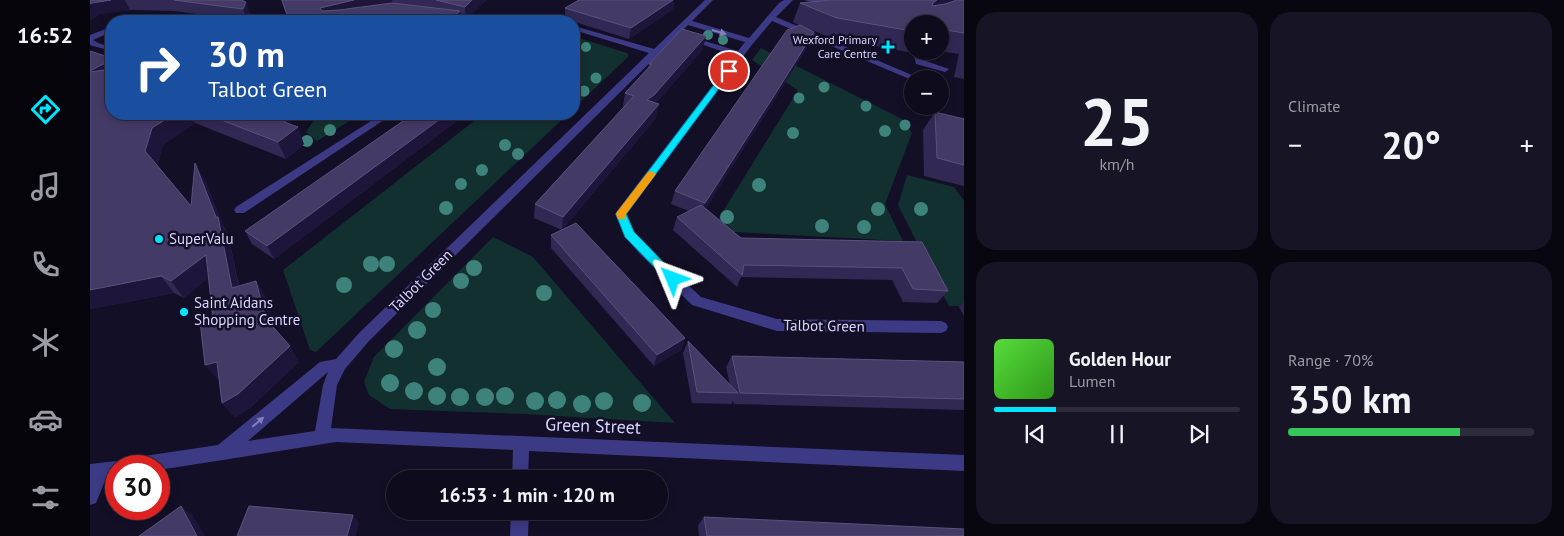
<!DOCTYPE html>
<meta charset="utf-8">
<style>
:root{--surface:#0e0b1c;--page:#171425;--text:#f1f3f6;--muted:#9b9ba3;--line:#2e2b3b;--accent:#00e5ff}
body{margin:0;font-family:"PT Sans",sans-serif;background:var(--page);color:var(--text);height:100vh;display:flex;flex-direction:column;font-size:19px;white-space:nowrap}
*{box-sizing:border-box;margin:0}
p{font-size:16px;color:var(--muted)}
.icon{flex:none;width:28px;height:28px;fill:none;stroke:currentColor;stroke-width:2;stroke-linecap:round;stroke-linejoin:round}
.map{position:relative;flex:1;overflow:hidden}
.sheet{display:flex;flex-direction:column;gap:12px;padding:12px;background:#08060f;width:600px}
.sheet>*{flex:none}
.banner{position:absolute;left:15px;top:15px;width:475px;height:105px;border-radius:20px;box-shadow:0 2px 8px #0003,0 0 0 1px var(--line);background:#1a4fa0;color:#fff;overflow:hidden}
.buttons{position:absolute;left:814px;top:15px;display:grid;gap:10px}
.buttons a{display:grid;place-items:center;width:45px;height:45px;border-radius:50%;background:var(--surface);box-shadow:0 2px 8px #0003,0 0 0 1px var(--line);font-size:25px}
.speed{position:absolute;left:15px;top:455px;display:flex;gap:10px;font-size:25px;font-weight:700;text-align:center}
.speed>*{display:grid;place-content:center;width:65px;height:65px;border-radius:50%;background:var(--surface);box-shadow:0 2px 8px #0003,0 0 0 1px var(--line);line-height:1}
.speed .limit{border:8px solid #d22;background:#fff;color:#111}
.pin{position:absolute;display:grid;place-items:center;width:42px;height:42px;color:#fff;margin:-21px;border:2px solid #fff;border-radius:50%;box-shadow:0 1px 5px #0007}
.me{position:absolute;width:55px;margin:-28px;rotate:314deg;stroke-linejoin:round;filter:drop-shadow(0 0 4px #0008)}
.turn{display:flex;align-items:center;gap:18px;height:105px;padding:0 20px;font-size:22px}
.turn .icon{width:65px;height:65px;stroke-width:2.5}
.turn b{display:block;font-size:35px;line-height:42px}
.big{font-size:38px;font-weight:800;line-height:1.1}
.sheet .card{flex:1;display:flex;flex-direction:column;justify-content:center;gap:8px;min-width:0;padding:0 18px;border-radius:20px;background:var(--page)}
.sheet .dial{align-items:center;gap:0}
.dial b{font-size:65px;line-height:1}
.song{display:flex;align-items:center;gap:15px}
.cover{width:60px;height:60px;border-radius:8px;background:linear-gradient(135deg,hsl(110 70% 55%),hsl(110 70% 35%))}
.played{height:5px;border-radius:2px;background:linear-gradient(90deg,var(--accent) 25%,var(--line) 25%)}
.keys{display:flex;justify-content:space-around;direction:ltr}
.heat{display:flex;justify-content:space-between;align-items:center;font-size:28px;direction:ltr}
.charge{height:8px;border-radius:4px;background:linear-gradient(90deg,#34c759 70%,var(--line) 0)}
.sheet .tiles{flex:1;display:grid;gap:12px;grid-template-columns:repeat(2,1fr)}
.trip{position:absolute;left:296px;top:470px;width:282px;height:50px;border-radius:25px;background:var(--surface);box-shadow:0 2px 8px #0003,0 0 0 1px var(--line);font-weight:800;line-height:50px;text-align:center}
main{display:flex;flex:1;min-height:0}
.tabs{display:flex;flex-direction:column;width:90px;justify-content:space-around;align-items:center;background:#06040b;color:var(--muted)}
.tabs .icon{width:35px;height:35px}
.tabs .selected{color:var(--accent)}
.tabs b{font-size:22px;color:var(--text)}
.map>svg:first-child{display:block}
.green{fill:#12302f}
.lines{fill:none;stroke-linecap:round;stroke-linejoin:round}
.minor{fill:#3d3a85;fill-rule:evenodd}
.tree{fill:#3d827b}
.wall{fill:#312854}
.shaded-wall{fill:#1d163a}
.building{fill:#433a66;stroke:#5a527e}
.oneway{fill:#837fbc}
.route{fill:#00e5ff;stroke:#0095a6}
.slow{fill:#f59e0b}
.poi-dot{fill:#00e5ff;stroke:#130f26;stroke-width:2}
.labels{text-anchor:middle;stroke-width:5;stroke-linejoin:round;paint-order:stroke}
.far-poi-label{font-size:12px;fill:#d9d4ff;stroke:#130f26;text-anchor:end}
.poi-label{font-size:15px;fill:#d9d4ff;stroke:#130f26;text-anchor:start}
.street-label{font-size:15px;fill:#d9d4ff;stroke:#130f26}
.near-street-label{font-size:18px;fill:#d9d4ff;stroke:#130f26}
</style>
<main>
<nav class="tabs">
<b>16:52</b>
<svg class="icon selected" aria-label="directions" viewBox="0 0 24 24"><path d="M12 3l9 9-9 9-9-9zM9 14v-3h6M13 9l2 2-2 2"/></svg>
<svg class="icon" aria-label="music" viewBox="0 0 24 24"><path d="M9 18V5l10-2v13"/><circle cx="6" cy="18" r="3"/><circle cx="16" cy="16" r="3"/></svg>
<svg class="icon" aria-label="phone" viewBox="0 0 24 24"><path d="M5 4h4l2 5-3 2q2 4 5 5l2-3 5 2v4C11 20 4 13 5 4z"/></svg>
<svg class="icon" aria-label="climate" viewBox="0 0 24 24"><path d="M12 3v18M4 7l16 10M4 17L20 7"/></svg>
<svg class="icon" aria-label="car" viewBox="0 0 24 24"><path d="M5 17H2v-5l4-1 3-4h7l3 4 3 1v5h-3M9 17h6M6 11h13"/><circle cx="7" cy="17" r="2"/><circle cx="17" cy="17" r="2"/></svg>
<svg class="icon" aria-label="filters" viewBox="0 0 24 24"><path d="M4 7h16M4 17h16"/><circle cx="9" cy="7" r="2"/><circle cx="15" cy="17" r="2"/></svg>
</nav>
<div class="map">
<svg width="874" height="536" viewBox="0 0 874 536">
<rect width="100%" height="100%" fill="#130f26"/>
<g class="green">
<path d="M489 38 537 53 539 56 484 108V43Z"/>
<path d="M671 48 812 119 822 133 795 204 813 241 644 232 629 218 708 90 662 60Z"/>
<path d="M228 114H271L227 141 216 132Z"/>
<path d="M393 114H478L226 352 220 350 193 270Z"/>
<path d="M817 175 864 187 874 201V306H859L808 205Z"/>
<path d="M403 237 443 257 585 423 434 414 300 409 279 395 274 382 284 357Z"/>
</g>
<g class="lines">
<g class="minor">
<path d="M615 0H623L602 21 659 38 689 3 694 0H703L686 17 831 79H822V80L682 21 661 46 537 214 544 232 558 248 611 297 687 319 851 321 856 323 858 327 856 331 851 333 687 331 602 305 550 254 535 237 525 214 527 211 645 56 594 38 598 36 648 51 655 42 598 25 279 341 255 369 247 385 241 428 874 455V471L439 451 438 479H422L423 450 246 442 69 470V466H33L35 460 41 458 128 445 230 362 246 359 269 333 559 53 484 30V26L564 49ZM238 372 233 385 225 431 158 441Z"/>
<path d="M714 0H730L744 4 740 6Z"/>
<path d="M442 19H460L464 21H441Z"/>
<path d="M21 27V32L3 40 8 43 21 47V51L0 45V35Z"/>
<path d="M823 51H831L833 60 859 69 855 72 826 64Z"/>
<path d="M292 114H303L154 213H146L144 210 146 207Z"/>
<path d="M26 461 32 463 33 466H26V477L16 478 6 503 0 505V464Z"/>
<path d="M421 511H439L438 536H420Z"/>
</g>
</g>
<g class="tree">
<circle cx="618" cy="35" r="5"/>
<circle cx="633" cy="40" r="5"/>
<circle cx="496" cy="47" r="5"/>
<circle cx="506" cy="78" r="5.5"/>
<circle cx="734" cy="87" r="5.5"/>
<circle cx="494" cy="91" r="5.5"/>
<circle cx="709" cy="98" r="5.5"/>
<circle cx="776" cy="106" r="5.5"/>
<circle cx="815" cy="125" r="5.5"/>
<circle cx="240" cy="130" r="6"/>
<circle cx="795" cy="131" r="6"/>
<circle cx="703" cy="133" r="6"/>
<circle cx="217" cy="141" r="6"/>
<circle cx="415" cy="145" r="6"/>
<circle cx="428" cy="154" r="6"/>
<circle cx="392" cy="170" r="6"/>
<circle cx="371" cy="184" r="6"/>
<circle cx="669" cy="185" r="7"/>
<circle cx="356" cy="208" r="7"/>
<circle cx="788" cy="209" r="7"/>
<circle cx="831" cy="209" r="7"/>
<circle cx="637" cy="217" r="7"/>
<circle cx="732" cy="226" r="7"/>
<circle cx="774" cy="227" r="7"/>
<circle cx="281" cy="264" r="8"/>
<circle cx="297" cy="264" r="8"/>
<circle cx="384" cy="268" r="8"/>
<circle cx="371" cy="281" r="8"/>
<circle cx="254" cy="285" r="8"/>
<circle cx="454" cy="293" r="8"/>
<circle cx="343" cy="310" r="8"/>
<circle cx="327" cy="330" r="9"/>
<circle cx="304" cy="349" r="9"/>
<circle cx="347" cy="367" r="9"/>
<circle cx="300" cy="383" r="9"/>
<circle cx="324" cy="391" r="9"/>
<circle cx="347" cy="396" r="9"/>
<circle cx="415" cy="396" r="9"/>
<circle cx="370" cy="397" r="9"/>
<circle cx="395" cy="397" r="9"/>
<circle cx="467" cy="400" r="9"/>
<circle cx="445" cy="401" r="9"/>
<circle cx="514" cy="401" r="9"/>
<circle cx="552" cy="403" r="9"/>
<circle cx="492" cy="404" r="9"/>
</g>
<g class="wall">
<path d="M0 0H151L160 13 158 21 84 11 40 10 9 14 0 20Z"/>
<path d="M191 0H396L376 19 370 18 371 21H199Z"/>
<path d="M489 0H584L583 9 539 39 475 19V8Z"/>
<path d="M874 0V79L864 77 869 54 850 51V24H822V46H821L817 52 739 37 712 26 724 32 719 44 682 104 616 208 651 238 832 242 858 291 847 303 813 302 802 280 651 277 647 287 583 230 587 217 599 211 581 204 585 191 709 25 703 22 710 3Z"/>
<path d="M613 49 566 103V118L472 230 595 338 591 350 564 366 461 248V235L472 230 444 218 445 204 534 107 533 106 535 93 558 68 559 64Z"/>
<path d="M0 51 21 114H190L202 125 214 144 196 159 105 123 73 145 67 165 101 206 115 180 132 223 138 234 149 286 176 297 184 328 209 362 160 408 145 417 132 403 129 380H128L118 278 94 298 84 293 0 309Z"/>
<path d="M845 112 874 119V186L834 176 833 130Z"/>
<path d="M376 114 184 259 162 244 155 231Z"/>
<path d="M874 302V316L869 307Z"/>
<path d="M598 341 640 385 636 367 642 356 874 362V410L644 404 643 401 641 404 602 403 593 353Z"/>
<path d="M614 517 874 536H609L608 525Z"/>
</g>
<g class="shaded-wall">
<path d="M21 0H35L40 10 9 14 0 20V4L2 3Z"/>
<path d="M264 0H302L304 7 233 20 230 8Z"/>
<path d="M382 0H396L376 19 375 7Z"/>
<path d="M583 0H584L583 9 539 39 541 28Z"/>
<path d="M847 0H872L832 22 843 3Z"/>
<path d="M156 2 160 13 158 21 153 9Z"/>
<path d="M370 11 371 21H358Z"/>
<path d="M724 32 719 44 682 104 611 216 615 203Z"/>
<path d="M616 36 613 49 562 108 557 100Z"/>
<path d="M21 60V82L0 77V71Z"/>
<path d="M569 104 566 118 472 230 473 217Z"/>
<path d="M84 114H100L105 123 73 145 66 168 55 151 62 128Z"/>
<path d="M186 114H190L194 122 199 118 204 130 208 127 214 144 196 159 188 142Z"/>
<path d="M357 114H376L184 259 177 246Z"/>
<path d="M105 163 115 180 132 223 138 234 152 304 142 288 126 217Z"/>
<path d="M116 255 127 271 94 298 81 281Z"/>
<path d="M71 276 84 293 0 309V290Z"/>
<path d="M166 281 176 297 186 335 176 319Z"/>
<path d="M595 338 591 350 564 366 567 355Z"/>
<path d="M200 346 209 362 160 408 145 417 132 403Z"/>
<path d="M127 362 139 377 128 380 115 365Z"/>
<path d="M91 506 102 514 115 536H107Z"/>
<path d="M263 515 269 523 266 536H257Z"/>
</g>
<g class="building">
<path d="M0 0H21L2 3 0 4Z"/>
<path d="M84 0H151L156 2 153 9Z"/>
<path d="M192 0H264L230 8 232 11 249 10 302 3 370 11 358 21H269L254 18 256 21H199Z"/>
<path d="M346 0H382L375 7Z"/>
<path d="M489 0H583L541 28 475 8Z"/>
<path d="M740 0H847L843 3 842 6 855 4 867 0H874V33L850 29V24H822V31L747 18 710 3Z"/>
<path d="M710 25 724 32 687 91 615 203 585 191 697 30Z"/>
<path d="M592 29 616 36 564 95 557 100 569 104 473 217 445 204 544 96 535 93 562 64H559Z"/>
<path d="M0 51 21 58V60L0 71Z"/>
<path d="M21 69V114H84L62 128 55 151 101 206 105 163 126 217H128L142 288 166 281 176 319 200 346 148 394 132 403 127 362 115 365 110 321 123 317 116 255 81 281 71 276 0 290V72Z"/>
<path d="M845 112 874 119V165L847 158Z"/>
<path d="M116 114H189L199 118 194 122 208 127 188 142Z"/>
<path d="M323 114H357L177 246 155 231Z"/>
<path d="M611 205 651 238 832 242 858 291 823 289 812 268 654 265 652 275 587 217Z"/>
<path d="M486 223 595 338 567 355 461 235Z"/>
<path d="M598 341 648 393 607 392Z"/>
<path d="M642 356 874 362V399L650 393Z"/>
<path d="M91 506 107 536H49Z"/>
<path d="M159 506 263 515 257 536H147Z"/>
<path d="M614 517 874 529V536H617Z"/>
</g>
<defs><path id="oneway-solid" d="M-6-.8H1V-3.2L6.5 0L1 3.2V.8H-6Z" transform="scale(1.25)"/></defs>
<g class="oneway">
<use href="#oneway-solid" transform="translate(629 32) rotate(16)"/>
<use href="#oneway-solid" transform="translate(168 422) rotate(-40)"/>
</g>
<path class="route" d="M639 68 643 71 641 72 536 214 544 232 587 276 589 279 587 282H579L535 237 526 214 636 69Z"/>
<path class="slow" d="M561 171 566 174 536 214 535 219H528L526 214 527 212 558 172Z"/>
<g class="poi-dot">
<path d="M795.5 39.5h5v5h5v5h-5v5h-5v-5h-5v-5h5z"/>
<circle cx="69" cy="239" r="5"/>
<circle cx="94" cy="312" r="5"/>
</g>
<g class="labels">
<g class="far-poi-label">
<text x="787" y="44">Wexford Primary<tspan x="787" dy="14">Care Centre</tspan></text>
</g>
<g class="poi-label">
<text x="79" y="244">SuperValu</text>
<text x="104" y="308">Saint Aidans<tspan x="104" dy="17">Shopping Centre</tspan></text>
</g>
<g class="street-label">
<text transform="translate(331 281) rotate(-45)" y="5">Talbot Green</text>
<text transform="translate(734 326) rotate(1)" y="5">Talbot Green</text>
</g>
<g class="near-street-label">
<text transform="translate(503 426) rotate(2)" y="6">Green Street</text>
</g>
</g>
</svg>
<div class="buttons">
<a>+</a>
<a>−</a>
</div>
<div class="speed"><div class="limit">30</div></div>
<div class="pin" style="left:639px;top:71px;background:#d93025"><svg class="icon" aria-label="arrive" viewBox="0 0 24 24"><path d="M6 21V4h12l-3 4 3 4H6"/></svg></div>
<svg class="me" style="left:583px;top:279px" viewBox="-20 -20 40 40"><path d="M0-17L14 15 0 8-14 15z" fill="#00e5ff" stroke="#fff" stroke-width="4"/></svg>
<div class="trip">16:53 · 1 min · 120 m</div>
<div class="banner">
<div class="turn"><svg class="icon" aria-label="right" viewBox="0 0 24 24"><path d="M7 20v-9h11M14 6l5 5-5 5"/></svg><div><b>30 m</b>Talbot Green</div></div>
</div>
</div>
<section class="sheet">
<div class="tiles">
<div class="card dial"><b>25</b><p>km/h</p></div>
<div class="card"><p>Climate</p>
<div class="heat"><a>−</a><b class="big">20°</b><a>+</a></div>
</div>
<div class="card">
<div class="song"><i class="cover"></i><div><b>Golden Hour</b><p>Lumen</p></div></div>
<div class="played"></div>
<div class="keys"><svg class="icon" aria-label="previous" viewBox="0 0 24 24"><path d="M18 5L8 12l10 7zM5 5v14"/></svg><svg class="icon" aria-label="pause" viewBox="0 0 24 24"><path d="M8 5v14M16 5v14"/></svg><svg class="icon" aria-label="next" viewBox="0 0 24 24"><path d="M6 5l10 7-10 7zM19 5v14"/></svg></div>
</div>
<div class="card"><p>Range · 70%</p><b class="big">350 km</b><div class="charge"></div></div>
</div>
</section>
</main>
